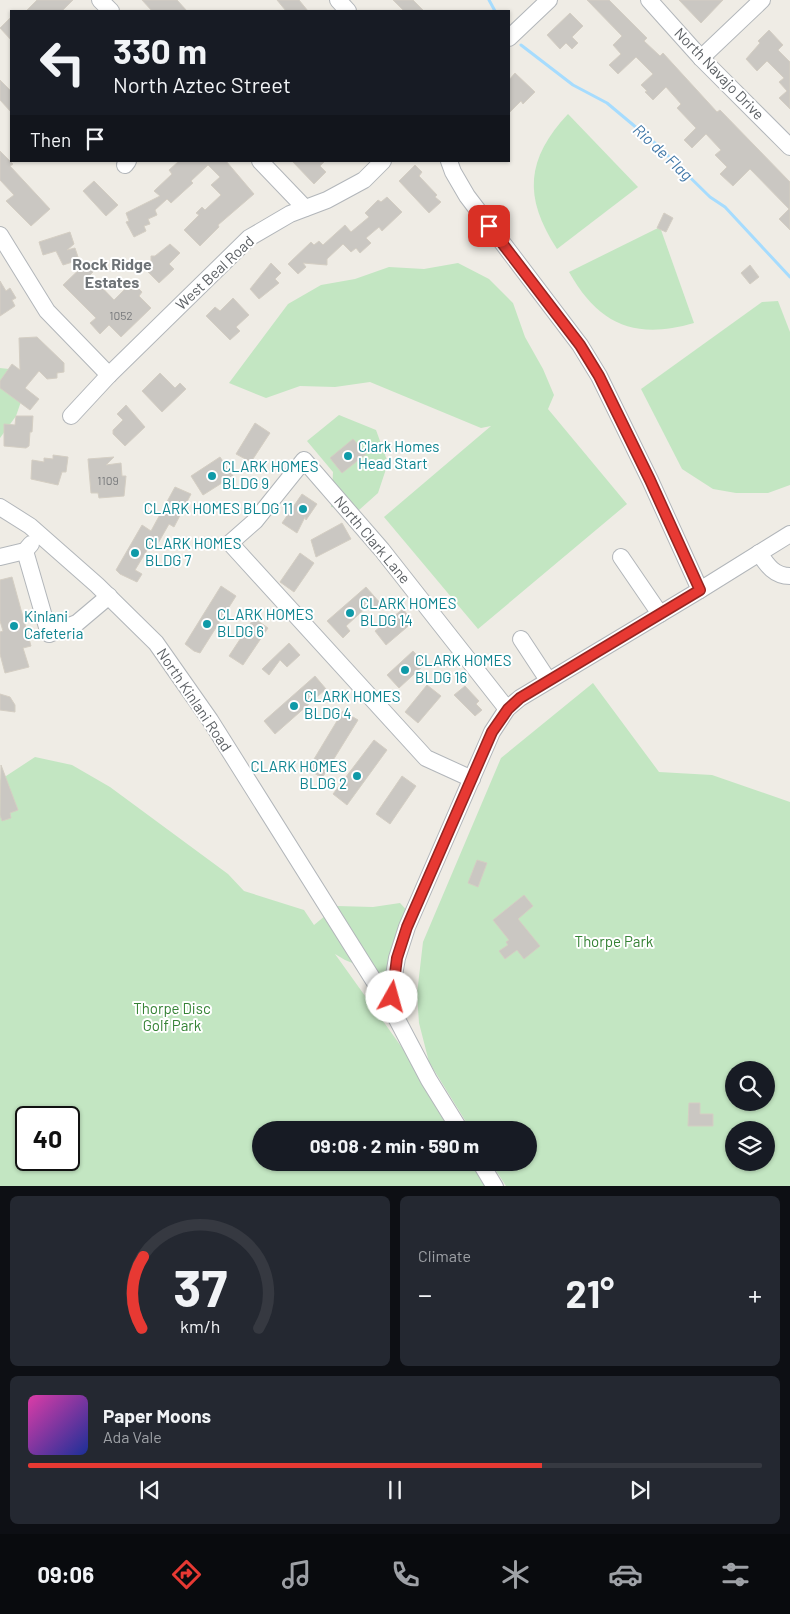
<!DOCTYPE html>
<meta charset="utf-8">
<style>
:root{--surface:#171b24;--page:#242831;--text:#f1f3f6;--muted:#9ea1a6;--line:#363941;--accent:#e73933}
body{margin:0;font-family:Barlow,sans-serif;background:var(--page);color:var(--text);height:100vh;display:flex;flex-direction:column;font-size:19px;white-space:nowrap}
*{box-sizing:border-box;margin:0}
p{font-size:16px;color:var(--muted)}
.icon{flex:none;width:28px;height:28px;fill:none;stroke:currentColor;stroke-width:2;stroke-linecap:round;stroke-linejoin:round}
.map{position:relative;height:1186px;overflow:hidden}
.side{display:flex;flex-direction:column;gap:10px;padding:10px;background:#0d0f14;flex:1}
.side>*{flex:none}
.guide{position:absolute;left:10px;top:10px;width:500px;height:152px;border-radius:0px;box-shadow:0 1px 4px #0004;background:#171b24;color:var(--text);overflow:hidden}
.fabs{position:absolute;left:725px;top:1061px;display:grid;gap:10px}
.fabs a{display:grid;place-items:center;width:50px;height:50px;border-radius:50%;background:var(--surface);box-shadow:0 1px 4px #0004;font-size:25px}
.speed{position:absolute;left:15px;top:1106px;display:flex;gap:10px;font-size:25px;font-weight:700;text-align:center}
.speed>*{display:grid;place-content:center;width:65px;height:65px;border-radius:50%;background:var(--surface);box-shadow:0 1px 4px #0004;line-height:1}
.speed .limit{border:2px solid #111;border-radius:8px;background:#fff;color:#111}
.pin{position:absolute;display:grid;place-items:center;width:42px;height:42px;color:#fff;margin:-21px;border-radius:10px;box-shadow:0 2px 8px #0006}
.me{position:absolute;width:55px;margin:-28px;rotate:7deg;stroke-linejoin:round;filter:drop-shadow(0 0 4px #0008)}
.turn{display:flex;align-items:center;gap:18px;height:105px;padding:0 20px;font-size:22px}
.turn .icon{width:65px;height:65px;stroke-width:2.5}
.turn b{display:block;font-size:35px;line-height:42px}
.then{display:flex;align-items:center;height:48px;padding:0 20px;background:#0003;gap:10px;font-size:19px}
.big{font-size:38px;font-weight:700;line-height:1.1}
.side .widget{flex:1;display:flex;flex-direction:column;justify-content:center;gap:8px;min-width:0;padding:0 18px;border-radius:8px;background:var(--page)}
.side .dial{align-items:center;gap:0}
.dial svg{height:130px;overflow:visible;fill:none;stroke:var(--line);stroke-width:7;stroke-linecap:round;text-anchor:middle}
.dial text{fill:var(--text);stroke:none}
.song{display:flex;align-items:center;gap:15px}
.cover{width:60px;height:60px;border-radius:8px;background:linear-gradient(135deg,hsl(320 70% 55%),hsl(230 70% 35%))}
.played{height:5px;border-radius:2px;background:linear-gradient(90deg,var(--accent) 70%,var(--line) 70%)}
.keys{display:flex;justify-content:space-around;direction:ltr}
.heat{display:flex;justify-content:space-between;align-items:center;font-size:28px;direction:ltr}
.side .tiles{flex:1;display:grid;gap:10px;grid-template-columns:1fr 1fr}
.widget:last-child{grid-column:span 2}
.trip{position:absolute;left:252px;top:1121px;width:285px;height:50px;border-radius:25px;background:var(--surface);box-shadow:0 1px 4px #0004;font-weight:700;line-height:50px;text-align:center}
.tab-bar{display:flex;height:80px;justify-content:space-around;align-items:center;background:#090b0e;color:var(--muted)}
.tab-bar .icon{width:35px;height:35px}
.tab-bar .on{color:var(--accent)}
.tab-bar b{font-size:22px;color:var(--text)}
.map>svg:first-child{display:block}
.green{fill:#c3e6c2;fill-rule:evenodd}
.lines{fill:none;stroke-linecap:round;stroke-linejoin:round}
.stream{stroke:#a6dcfe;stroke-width:3}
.building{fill:#cac7c2;stroke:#d4cec3}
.minor-casing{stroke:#b2b6ba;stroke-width:18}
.minor{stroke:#fff;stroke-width:16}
.route-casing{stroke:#962521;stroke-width:12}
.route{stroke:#e73933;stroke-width:9}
.culture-dot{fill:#0f9aa8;stroke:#fff;stroke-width:2}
.labels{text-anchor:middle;stroke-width:4;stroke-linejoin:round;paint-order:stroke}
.number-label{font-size:12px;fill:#787a7c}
.street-label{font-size:15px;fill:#5d6165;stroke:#fff}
.culture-label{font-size:15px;fill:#0d838f;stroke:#fff;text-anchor:start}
.park-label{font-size:15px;fill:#368336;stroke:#fff}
.water-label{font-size:16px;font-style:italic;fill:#4077a7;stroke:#fff}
.neighbourhood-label{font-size:16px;font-weight:bold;fill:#6e7377;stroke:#fff}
</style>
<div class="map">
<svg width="790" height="1187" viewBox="0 0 790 1187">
<rect width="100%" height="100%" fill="#efece5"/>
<g class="green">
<path d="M568 114 638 187 557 249C523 197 526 159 568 114Z"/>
<path d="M660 227 694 323C635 340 599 325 569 272Z"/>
<path d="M458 263 489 279 513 303 525 337 543 369 554 395 548 409 627 504 478 629 384 517 491 426 481 428 370 382 335 387 300 386 266 398 229 383 288 304 321 285 355 279 389 267 424 269Z"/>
<path d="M778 301 790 332V485L768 493H736L713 489 682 469 641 389 762 302Z"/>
<path d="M0 368 9 369 26 387 16 416 0 438Z"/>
<path d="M339 415 376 430 388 463 378 493 359 510 331 507 333 472 307 441Z"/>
<path d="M593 683 659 772 712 775 790 802V1186H506L491 1163 529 1162V1130H471L429 1062 419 1023 417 994 423 942 501 758ZM734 1070H766V1102H734ZM734 1130H766V1162H734Z"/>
<path d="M35 757 72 765 110 787 228 874 244 891 304 910 314 925 337 906 373 907 400 903 417 921 406 944 382 975 345 960 335 954 461 1130H261V1162L484 1163 501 1187H0V780ZM26 1118H69V1160H26Z"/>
</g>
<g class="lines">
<g class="stream">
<path d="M489 0 495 11"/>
<path d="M521 45 573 85 607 103 656 144 710 197 725 207 790 277"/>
</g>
</g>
<g class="building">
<path d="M37 0H73L62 11H26Z"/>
<path d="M142 0H177L187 11H152Z"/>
<path d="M277 0H299L308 11H286Z"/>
<path d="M393 0H413L424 11H404Z"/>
<path d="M587 0H609L647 38 644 41 660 56 663 53 717 112 720 110 790 182V230L779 219 789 209 750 169 733 186 720 174 727 167 715 155 721 150 706 134 692 148 684 140 696 128 677 108 681 104 666 87 653 100 645 92 647 91 641 85 653 74 636 57 618 74 609 65 621 54 613 45 622 36Z"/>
<path d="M679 0H723L701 23Z"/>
<path d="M570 13 583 26 572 37 578 43 572 49 566 43 560 49 547 35Z"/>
<path d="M11 17V40L0 28Z"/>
<path d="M769 30 783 45 778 50 790 62V109L779 98 787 91 779 82 784 78 767 61 757 71 746 59 760 43 758 41Z"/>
<path d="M515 73 535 92 523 104 521 101 509 113V80Z"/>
<path d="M0 80 11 91V112L0 100Z"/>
<path d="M0 151 13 164 10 166 50 209 31 226 6 201 14 195 0 180Z"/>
<path d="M179 161H226L254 194 218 225 219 227 200 246 184 230 199 215 196 213 202 207 205 210 221 195 211 185 220 177 208 165 191 181 193 183 183 192 171 203 167 199 155 210 157 215 148 219 150 224 144 226 146 231 134 237 126 222 129 221 126 213 160 196 154 191 172 174 169 170Z"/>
<path d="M292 161H325L320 166 326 172 314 184Z"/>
<path d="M415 165 422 172 419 176 437 195 435 197 441 202 429 213 399 181Z"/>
<path d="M94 181 118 205 106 216 83 191Z"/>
<path d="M387 197 402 212 382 231 379 227 366 238 371 243 360 253 356 248 351 252 343 244 327 259V265L303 263 306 267 298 274 288 264 311 242 314 245 319 241 323 245 345 225 351 232 369 217 365 213 378 200 381 202Z"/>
<path d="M664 213 673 218 666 232 657 228Z"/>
<path d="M70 232 74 244 67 250 75 248 79 260 63 265 56 251 43 255 39 242Z"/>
<path d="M170 244 180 253 169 264 174 269 159 283 145 269 151 263V256H155Z"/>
<path d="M88 261 96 269 90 275 114 300 132 282 142 292 139 296 151 308 121 337 109 325 100 334 90 323 96 318 63 285Z"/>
<path d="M271 263 281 273 275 279 279 283 259 299 250 289Z"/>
<path d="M750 265 759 277 750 284 741 273Z"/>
<path d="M0 281 6 291 10 288 16 298 12 300 15 306 0 316Z"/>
<path d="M233 298 249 315 236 327 240 331 230 340 206 316 215 307 220 311Z"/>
<path d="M37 337 64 363V372L57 373V378L47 379 39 371 25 388 39 399 30 410 0 388V381L12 364 20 370 19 338Z"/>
<path d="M160 373 175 388 180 383 186 389 162 412 142 391Z"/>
<path d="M126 405 145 427 125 446 113 434V430L123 420 117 414Z"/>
<path d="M16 416H33L32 432H30L29 446 26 448 4 446V424L15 425Z"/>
<path d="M255 423 270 433 251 462 236 454Z"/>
<path d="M353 439 366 454 342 473 330 458Z"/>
<path d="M53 455 68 457 66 472H62L58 485 31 479 32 460 44 462V458L53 459Z"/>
<path d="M114 457 106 465 121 463 122 476H126L124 496 99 498 98 493H91L88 459Z"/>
<path d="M220 457 233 476 203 495 191 476Z"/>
<path d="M175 487 191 494 174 527 169 524 157 545 152 542 135 570 142 574 137 582 120 574 116 570 142 525 151 531Z"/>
<path d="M302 494 317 504 306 520 305 517 297 533 282 523Z"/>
<path d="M342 523 351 539 316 557 311 540Z"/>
<path d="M300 553 314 563 294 592 280 582Z"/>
<path d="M12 577 31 646 23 648 29 667 5 673 0 654V632L3 631 0 621V580Z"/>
<path d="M221 586 236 596 200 653 194 651 185 644Z"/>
<path d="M366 587 381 604 374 610 369 605 346 626 350 631 343 638 327 621Z"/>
<path d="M403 609 413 622 386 645 375 631Z"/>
<path d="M254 618 268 628 243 665 229 656Z"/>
<path d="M289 643 300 655 287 667 280 660 269 675 262 669Z"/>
<path d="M413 651 425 664 399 688 387 675Z"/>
<path d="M315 676 326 689 275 734 264 721Z"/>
<path d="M427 685 441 696 418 723 405 712Z"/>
<path d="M465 686 479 701 476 704 482 710 475 716 454 695Z"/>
<path d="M0 694 10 697 15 705V712L0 710Z"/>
<path d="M343 711 358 720 322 778 308 769Z"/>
<path d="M374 740 387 750 347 805 333 794Z"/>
<path d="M1 765 18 810 10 813 11 818 2 821 0 815Z"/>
<path d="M402 776 416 786 390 824 376 814Z"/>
<path d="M477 860 487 863 478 887 468 883Z"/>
<path d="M524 895 533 906 518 919 540 946 524 959 517 950 505 959 499 951 508 945 506 942 509 940 493 920Z"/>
<path d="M689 1103H700V1114H713V1126H688Z"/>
</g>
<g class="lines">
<g class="minor-casing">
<g id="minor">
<path d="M100 0 111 11"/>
<path d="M338 0 348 11"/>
<path d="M649 0 701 58 790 147"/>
<path d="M509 38 549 0"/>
<path d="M701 58 762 0"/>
<path d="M260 161 305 208"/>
<path d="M449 161 453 172 467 196 580 345 599 376 650 480 700 590"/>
<path d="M125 165 128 161"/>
<path d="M0 235 47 311 109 375"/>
<path d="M71 416 109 375 249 238 290 214 327 200 364 180 383 161"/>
<path d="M0 507 30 526 97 585 156 643 210 720 391 1008"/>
<path d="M25 551 49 634 77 623 109 596"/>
<path d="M759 553C767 565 774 576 790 576"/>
<path d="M0 557 25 551 31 544"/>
<path d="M621 557 660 614"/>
<path d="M521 639 548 680"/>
<path d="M472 779 426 758 230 543 255 521 304 460 382 550 507 709"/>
<path d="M460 1130 429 1080 391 1008 392 987 397 958 407 927 492 732 507 709 520 698 700 590 790 534"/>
<path d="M480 1162 495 1187"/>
</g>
</g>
<use href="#minor" class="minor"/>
</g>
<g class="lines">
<g class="route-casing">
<path id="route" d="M392 997 397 958 407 927 492 732 508 709 520 698 700 590 650 480 599 376 580 345 489 226"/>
</g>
<use href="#route" class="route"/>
</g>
<g class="culture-dot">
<circle cx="348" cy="456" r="5"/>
<circle cx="212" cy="476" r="5"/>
<circle cx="303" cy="509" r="5"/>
<circle cx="135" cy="553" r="5"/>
<circle cx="350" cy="613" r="5"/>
<circle cx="207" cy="624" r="5"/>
<circle cx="14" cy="626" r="5"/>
<circle cx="405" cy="670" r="5"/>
<circle cx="294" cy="706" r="5"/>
<circle cx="357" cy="776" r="5"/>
</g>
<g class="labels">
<g class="number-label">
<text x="121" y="320">1052</text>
<text x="108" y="485">1109</text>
</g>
<g class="street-label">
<text transform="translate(719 74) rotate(46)" y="5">North Navajo Drive</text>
<text transform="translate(215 273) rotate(-43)" y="5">West Beal Road</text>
<text transform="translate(372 540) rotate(50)" y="5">North Clark Lane</text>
<text transform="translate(194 700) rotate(56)" y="5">North Kinlani Road</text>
</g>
<g class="culture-label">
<text x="358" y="452">Clark Homes<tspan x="358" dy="17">Head Start</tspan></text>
<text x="222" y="472">CLARK HOMES<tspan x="222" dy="17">BLDG 9</tspan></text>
<text x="293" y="514" text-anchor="end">CLARK HOMES BLDG 11</text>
<text x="145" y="549">CLARK HOMES<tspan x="145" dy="17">BLDG 7</tspan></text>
<text x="360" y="609">CLARK HOMES<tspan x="360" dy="17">BLDG 14</tspan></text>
<text x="217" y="620">CLARK HOMES<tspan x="217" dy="17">BLDG 6</tspan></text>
<text x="24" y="622">Kinlani<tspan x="24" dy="17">Cafeteria</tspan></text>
<text x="415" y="666">CLARK HOMES<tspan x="415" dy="17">BLDG 16</tspan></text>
<text x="304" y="702">CLARK HOMES<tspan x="304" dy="17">BLDG 4</tspan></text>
<text x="347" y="772" text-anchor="end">CLARK HOMES<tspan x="347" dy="17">BLDG 2</tspan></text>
</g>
<g class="park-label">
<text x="614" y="947">Thorpe Park</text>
<text x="172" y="1014">Thorpe Disc<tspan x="172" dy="17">Golf Park</tspan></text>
</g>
<g class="water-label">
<text transform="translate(663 152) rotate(43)" y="6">Rio de Flag</text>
</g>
<g class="neighbourhood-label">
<text x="112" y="270">Rock Ridge<tspan x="112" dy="18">Estates</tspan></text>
</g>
</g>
</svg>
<div class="fabs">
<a><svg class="icon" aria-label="search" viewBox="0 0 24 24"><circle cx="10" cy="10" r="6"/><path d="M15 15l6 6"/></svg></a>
<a><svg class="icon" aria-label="layers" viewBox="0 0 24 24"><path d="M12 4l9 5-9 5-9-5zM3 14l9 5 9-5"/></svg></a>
</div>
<div class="speed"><div class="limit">40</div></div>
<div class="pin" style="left:489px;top:226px;background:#d93025"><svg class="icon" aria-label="arrive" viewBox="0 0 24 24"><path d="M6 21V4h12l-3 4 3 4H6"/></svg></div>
<svg class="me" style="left:392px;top:997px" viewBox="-20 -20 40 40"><circle r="19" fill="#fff"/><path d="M0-13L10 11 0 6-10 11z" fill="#e73933"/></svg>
<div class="trip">09:08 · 2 min · 590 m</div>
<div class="guide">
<div class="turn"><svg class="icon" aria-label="left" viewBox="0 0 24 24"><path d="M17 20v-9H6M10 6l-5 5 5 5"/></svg><div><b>330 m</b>North Aztec Street</div></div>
<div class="then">Then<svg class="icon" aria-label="arrive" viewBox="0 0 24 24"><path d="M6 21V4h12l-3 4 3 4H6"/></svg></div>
</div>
</div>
<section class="side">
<div class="tiles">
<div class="widget dial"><svg viewBox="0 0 100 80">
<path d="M14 69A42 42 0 1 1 86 69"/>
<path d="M14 69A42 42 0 0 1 15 25" stroke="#e73933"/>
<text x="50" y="56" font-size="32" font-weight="700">37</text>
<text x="50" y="72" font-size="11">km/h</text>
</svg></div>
<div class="widget"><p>Climate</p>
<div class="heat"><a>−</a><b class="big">21°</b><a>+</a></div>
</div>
<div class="widget">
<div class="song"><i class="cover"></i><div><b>Paper Moons</b><p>Ada Vale</p></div></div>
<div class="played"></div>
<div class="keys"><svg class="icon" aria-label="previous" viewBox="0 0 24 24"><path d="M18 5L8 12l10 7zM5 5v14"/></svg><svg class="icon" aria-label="pause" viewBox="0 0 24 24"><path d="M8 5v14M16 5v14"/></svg><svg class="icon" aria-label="next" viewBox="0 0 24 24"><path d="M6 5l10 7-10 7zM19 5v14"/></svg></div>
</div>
</div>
</section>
<nav class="tab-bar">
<b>09:06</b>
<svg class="icon on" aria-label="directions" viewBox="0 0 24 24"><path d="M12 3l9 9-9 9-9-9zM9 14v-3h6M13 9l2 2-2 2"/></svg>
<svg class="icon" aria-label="music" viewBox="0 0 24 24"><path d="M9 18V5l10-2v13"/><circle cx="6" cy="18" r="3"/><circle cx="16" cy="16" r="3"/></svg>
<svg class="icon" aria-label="phone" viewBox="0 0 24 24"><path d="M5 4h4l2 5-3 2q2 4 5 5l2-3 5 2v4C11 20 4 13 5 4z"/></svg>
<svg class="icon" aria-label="climate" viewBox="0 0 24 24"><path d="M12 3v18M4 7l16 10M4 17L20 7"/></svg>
<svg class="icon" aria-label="car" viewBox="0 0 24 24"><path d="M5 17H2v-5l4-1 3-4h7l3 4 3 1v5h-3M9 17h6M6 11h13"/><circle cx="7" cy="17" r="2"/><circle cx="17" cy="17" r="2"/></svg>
<svg class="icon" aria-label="filters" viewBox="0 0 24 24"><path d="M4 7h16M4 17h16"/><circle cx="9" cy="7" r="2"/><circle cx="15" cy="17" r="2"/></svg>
</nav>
